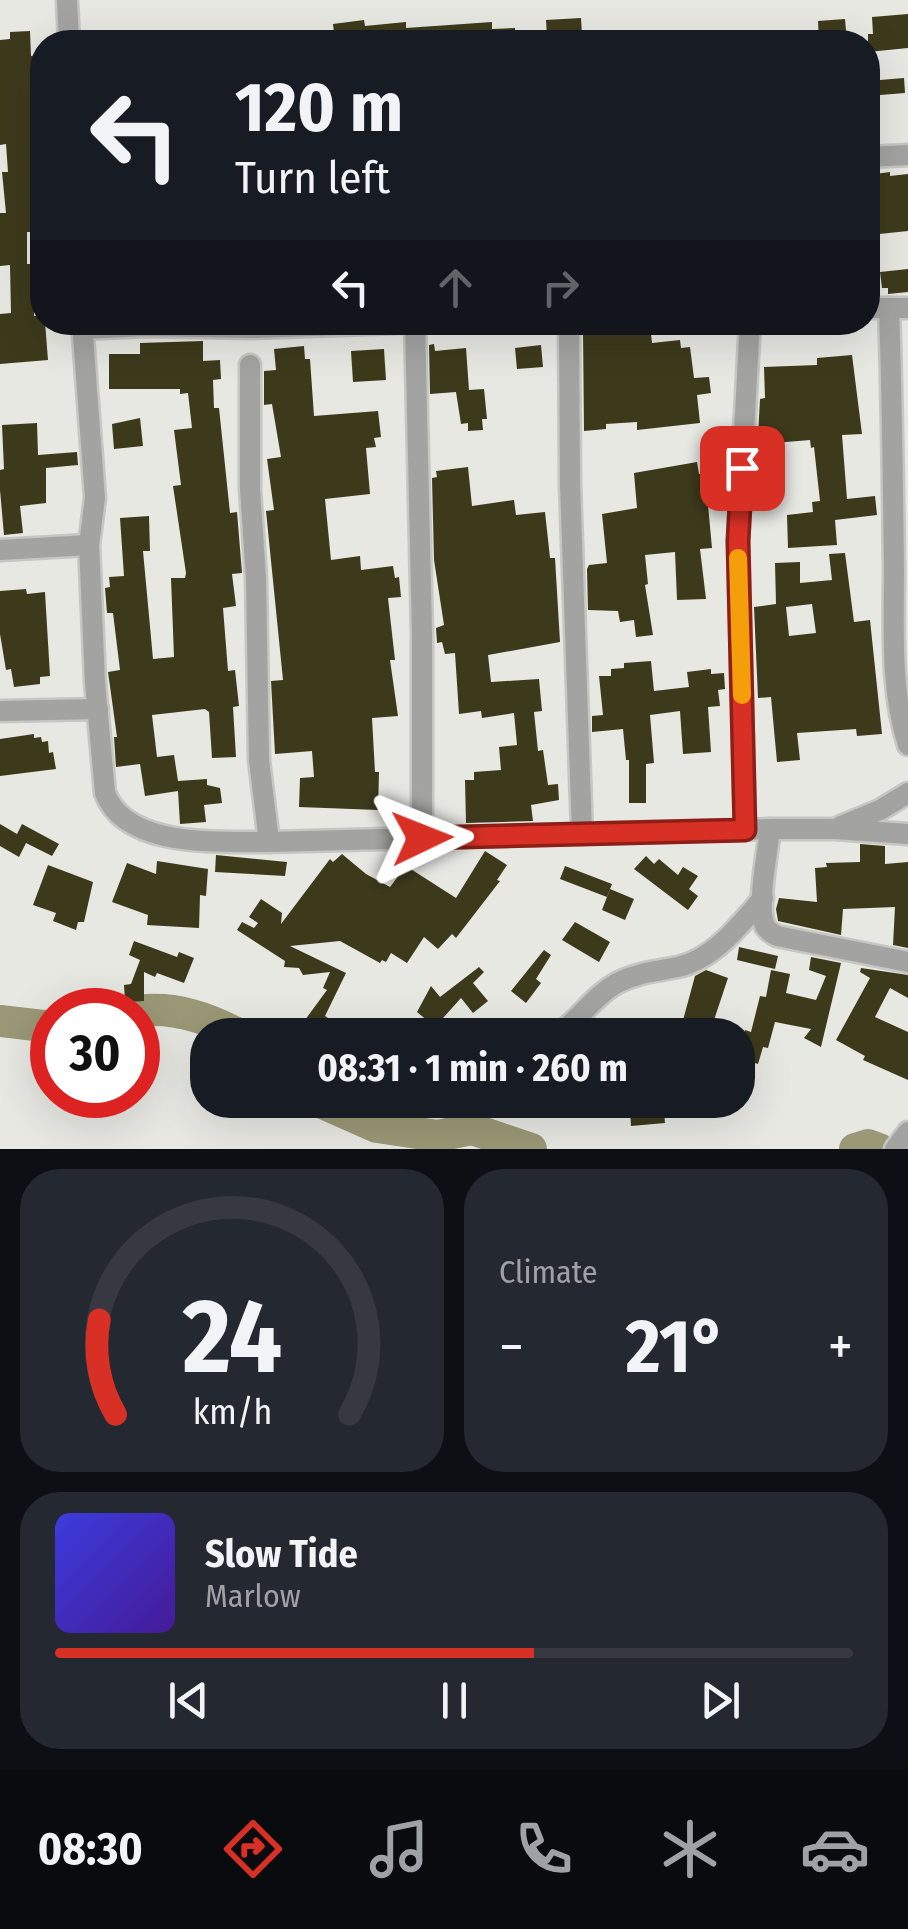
<!DOCTYPE html>
<meta charset="utf-8">
<style>
:root{--surface:#171b24;--page:#242831;--text:#f1f3f6;--muted:#9ea1a6;--line:#363941;--accent:#d93025}
body{margin:0;font-family:"Fira Sans Condensed",sans-serif;background:var(--page);color:var(--text);height:100vh;display:flex;flex-direction:column;font-size:38px;white-space:nowrap}
*{box-sizing:border-box;margin:0}
p{font-size:32px;color:var(--muted)}
.icon{flex:none;width:55px;height:55px;fill:none;stroke:currentColor;stroke-width:2;stroke-linecap:round;stroke-linejoin:round}
.map{position:relative;height:1149px;overflow:hidden}
.side{display:flex;flex-direction:column;gap:20px;padding:20px;background:#0d0f14;flex:1}
.side>*{flex:none}
.top-card{position:absolute;left:30px;top:30px;width:850px;height:305px;border-radius:40px;box-shadow:0 10px 40px #0002;background:#171b24;color:var(--text);overflow:hidden}
.speed{position:absolute;left:30px;top:988px;display:flex;gap:20px;font-size:50px;font-weight:700;text-align:center}
.speed>*{display:grid;place-content:center;width:130px;height:130px;border-radius:50%;background:var(--surface);box-shadow:0 10px 40px #0002;line-height:1}
.speed .limit{border:15px solid #d22;background:#fff;color:#111}
.pin{position:absolute;display:grid;place-items:center;width:85px;height:85px;color:#fff;margin:-42px;border-radius:20px;box-shadow:0 5px 15px #0006}
.me{position:absolute;width:110px;margin:-55px;rotate:88deg;stroke-linejoin:round;filter:drop-shadow(0 0 8px #0008)}
.turn{display:flex;align-items:center;gap:35px;height:210px;padding:0 40px;font-size:45px}
.turn .icon{width:130px;height:130px;stroke-width:2.5}
.turn b{display:block;font-size:70px;line-height:85px}
.lanes{display:flex;align-items:center;height:95px;padding:0 40px;background:#0003;justify-content:center;gap:50px;direction:ltr}
.lanes .off{opacity:.35}
.big{font-size:75px;font-weight:700;line-height:1.1}
.side .tile{flex:1;display:flex;flex-direction:column;justify-content:center;gap:15px;min-width:0;padding:0 35px;border-radius:40px;background:var(--page)}
.side .dial{align-items:center;gap:0}
.dial svg{height:260px;overflow:visible;fill:none;stroke:var(--line);stroke-width:7;stroke-linecap:round;text-anchor:middle}
.dial text{fill:var(--text);stroke:none}
.song{display:flex;align-items:center;gap:30px}
.cover{width:120px;height:120px;border-radius:15px;background:linear-gradient(135deg,hsl(240 70% 55%),hsl(260 70% 35%))}
.played{height:10px;border-radius:5px;background:linear-gradient(90deg,var(--accent) 60%,var(--line) 60%)}
.keys{display:flex;justify-content:space-around;direction:ltr}
.heat{display:flex;justify-content:space-between;align-items:center;font-size:55px;direction:ltr}
.side .tiles{flex:1;display:grid;gap:20px;grid-template-columns:1fr 1fr}
.tile:last-child{grid-column:span 2}
.trip{position:absolute;left:190px;top:1018px;width:565px;height:100px;border-radius:40px;background:var(--surface);box-shadow:0 10px 40px #0002;font-weight:700;line-height:100px;text-align:center}
.tab-bar{display:flex;height:160px;justify-content:space-around;align-items:center;background:#090b0e;color:var(--muted)}
.tab-bar .icon{width:70px;height:70px}
.tab-bar .active{color:var(--accent)}
.tab-bar b{font-size:45px;color:var(--text)}
.map>svg:first-child{display:block}
.lines{fill:none;stroke-linecap:round;stroke-linejoin:round}
.river{stroke:#9a9876;stroke-width:32}
.building{fill:#3d3a1c;fill-rule:evenodd}
.street-casing{stroke:#c6c6c2;stroke-width:25}
.street{stroke:#a3a3a1;stroke-width:20}
.route-casing{stroke:#8d1f18;stroke-width:25}
.route{stroke:#d93025;stroke-width:18}
.slow{stroke:#f59e0b;stroke-width:18}
</style>
<div class="map">
<svg width="908" height="1149" viewBox="0 0 908 1149">
<rect width="100%" height="100%" fill="#e8e8e3"/>
<g class="lines">
<g class="river">
<path d="M138 1011C174 1006 208 1018 240 1035"/>
<path d="M0 1021 52 1027"/>
<path d="M316 1100 377 1127 438 1136 472 1129 531 1149"/>
<path d="M855 1149 868 1145 879 1149"/>
</g>
</g>
<g class="building">
<path d="M908 14V48L868 52V34H873L872 17Z"/>
<path d="M581 18 582 35 547 37 546 20Z"/>
<path d="M845 19 847 42H819L818 21Z"/>
<path d="M364 20 365 26 406 22V28L492 22V29L515 28 516 42H335L333 24Z"/>
<path d="M30 31 31 56 42 55V232H27V264H34V316L42 315V322H45L48 360 0 364V314L11 313 10 265 0 266V213H6L2 172H8L6 144 0 145V40L10 39V32Z"/>
<path d="M904 78 905 93 868 96V81Z"/>
<path d="M890 172V176L908 174V231L879 234 877 212 868 213V175Z"/>
<path d="M908 269V292L888 294V288H882L880 272Z"/>
<path d="M642 330 643 335 651 334 652 343 680 340 681 348 690 347 694 378 709 377 711 393 697 395 700 423 637 430V422L606 424V429L584 431 583 332 598 331V335Z"/>
<path d="M203 341V361L220 360 221 379 213 380 214 408H219L230 513 237 512 242 573 232 574 236 606 223 608 228 671 235 670 239 706 233 707 236 757 212 758 209 712 205 709 152 715 157 757 174 755 178 781 207 779V785L220 788 222 803 204 805 206 822 180 824 178 791 145 796 140 764 116 767 114 737H117L108 672 120 670 113 613H107L105 588 110 587 109 577 124 576 120 518 149 516 150 551H143L153 659 174 657 171 578H185L186 573 173 486 181 485 174 430 192 428 188 393 180 394V389H109V354H140V343Z"/>
<path d="M434 344 435 351 466 348 469 390 484 389 487 419H482L483 430 468 431V423L461 424 456 392 430 394 429 345Z"/>
<path d="M541 345 543 367 517 369 515 348Z"/>
<path d="M304 346 305 359H310L314 416 378 411 381 437 374 438 376 447 366 448 370 494 325 499 331 560 360 556 361 570 393 566 395 578 399 577 401 597 388 598 395 660H390L398 716 372 718 375 772H379L378 810 299 807 300 778 314 777 312 751 275 754 271 681 283 680 266 511 274 510 267 459 281 457 272 404 264 405V371L276 370 274 349Z"/>
<path d="M384 349 386 380 353 382 351 351Z"/>
<path d="M852 355 862 434 842 435 847 499 875 496 877 515 835 520 837 545 788 548 787 515 813 512 812 502 820 501 814 447 811 448 810 440 762 444 761 436H758L760 399 765 398 764 367 817 365V358Z"/>
<path d="M140 418 143 446 114 449 112 424Z"/>
<path d="M37 423 38 455 77 452 78 465 46 468V503L20 506 23 533 4 535 0 490V470L4 469 2 425Z"/>
<path d="M697 462 699 474 705 473 712 548 700 549 706 599 677 600 675 552 645 555 648 584 645 585 653 635 636 637 634 620 620 622 618 611 588 610 587 569 589 565 607 563 602 514 637 508 634 473Z"/>
<path d="M468 467 472 506 514 500 516 515 545 512 550 558H555L560 642 488 655 491 682 539 679 542 711 534 712 538 751 543 750 548 785 558 784 559 800 531 805 533 821 466 823 465 780H474V772L501 770 499 747 517 745 514 713 482 718 481 711 459 714 455 653 445 654 442 642 437 643 436 628 444 625 434 560 432 478 437 477 436 471Z"/>
<path d="M845 553 854 622 870 620 882 734 857 736 856 729 797 733 800 760 777 762 771 697 758 698 754 607 776 604 775 563 800 562V583L832 580 829 554ZM812 604 816 633 789 636 786 607Z"/>
<path d="M26 589 27 594 45 592 50 676 40 677V684L14 687 11 669 6 670 0 634V591Z"/>
<path d="M651 661 654 691 689 687 687 672 711 669V674L724 673 725 689 718 690 720 706 708 707 711 752 683 754 680 711 650 715 654 763 646 764V803H629V760H626L623 729 592 732V716L603 715 599 676H611V669L624 668V663Z"/>
<path d="M34 734V738L41 737 42 742 48 741 49 753 53 752 56 769 0 776V739Z"/>
<path d="M0 824 17 834 22 824 59 844 52 856 26 843 19 857 0 846Z"/>
<path d="M860 844 885 846V864L908 862V948L893 945 895 907 843 909 841 935 778 921 776 909 779 898 817 902 815 868 827 867 826 863 860 862Z"/>
<path d="M485 851 507 865 497 880 500 881 456 938 452 934 438 949 424 937 407 963 391 953 386 962 382 960 380 963 340 941 290 946 346 973 325 1016 354 1035H294L327 990 323 988 330 972 303 975 299 968 284 967 285 961 237 930 242 922 254 928 258 923 249 917 261 899 282 913 281 924 330 859 333 862 342 854 366 874 390 887 406 866 456 898Z"/>
<path d="M216 855 287 862 285 876 215 872Z"/>
<path d="M646 856 654 864 659 859 678 875 683 867 698 876 689 889 698 896 688 910 634 869Z"/>
<path d="M157 861 208 869 206 896 200 895 199 928 147 925 148 915 112 902 127 863 156 874Z"/>
<path d="M48 865 93 882 84 922H78L76 930 53 921 56 913 33 905Z"/>
<path d="M565 866 612 884 607 897 560 879Z"/>
<path d="M610 889 634 899 625 920 602 910Z"/>
<path d="M575 922 610 942 599 962 562 940Z"/>
<path d="M134 941 177 957 179 952 194 958 184 983 157 973 155 977 144 972V1001L125 1002 124 985 131 984 140 960 129 955Z"/>
<path d="M739 947 778 956 775 969 737 960Z"/>
<path d="M544 950 551 955 536 979 541 983 526 1003 511 991Z"/>
<path d="M811 957 841 963 821 1047 804 1038 811 1029 775 1022 768 1048 763 1047 758 1064 738 1058 745 1030 751 1032 760 996 766 997 771 970 790 974 786 993 816 1000 826 976 809 970Z"/>
<path d="M479 967 484 972 473 983 488 1001 473 1013 461 998 435 1027 417 1012 431 986 440 997Z"/>
<path d="M861 968 908 975V998L890 988 875 1017 908 1032V1080L863 1060 865 1056 836 1040 870 978 860 972Z"/>
<path d="M706 970 728 978 709 1035H679L695 976Z"/>
<path d="M636 1100H663L665 1123 631 1126 630 1108H637Z"/>
</g>
<g class="lines">
<g class="street-casing">
<g id="street">
<path d="M67 0 69 42"/>
<path d="M868 157 908 155"/>
<path d="M868 308H908"/>
<path d="M889 308C892 396 893 483 894 570 894 628 890 689 908 745"/>
<path d="M82 322 95 498 89 545 95 682 105 793C126 849 220 841 269 842L770 829H835L908 834"/>
<path d="M569 322 570 484 582 834"/>
<path d="M415 323 422 635V838"/>
<path d="M83 329 144 326 251 328 425 322"/>
<path d="M250 365V489L256 578 259 760 269 842"/>
<path d="M0 550 89 545"/>
<path d="M0 711 98 709"/>
<path d="M841 826 880 810 908 793"/>
<path d="M745 829 738 541 750 322"/>
<path d="M770 829C768 851 756 907 765 926 768 932 772 933 777 936L908 962"/>
<path d="M557 1035C579 1021 593 996 617 983 637 973 656 971 678 967 714 959 740 925 763 898"/>
<path d="M895 1149 908 1132"/>
</g>
</g>
<use href="#street" class="street"/>
</g>
<g class="lines">
<g class="route-casing">
<path id="route" d="M422 838 745 830 738 541 742 468"/>
</g>
<use href="#route" class="route"/>
<path class="slow" d="M738 558 742 695"/>
</g>
</svg>
<div class="speed"><div class="limit">30</div></div>
<div class="pin" style="left:742px;top:468px;background:#d93025"><svg class="icon" aria-label="arrive" viewBox="0 0 24 24"><path d="M6 21V4h12l-3 4 3 4H6"/></svg></div>
<svg class="me" style="left:422px;top:838px" viewBox="-20 -20 40 40"><path d="M0-17L14 15 0 8-14 15z" fill="#d93025" stroke="#fff" stroke-width="4"/></svg>
<div class="trip">08:31 · 1 min · 260 m</div>
<div class="top-card">
<div class="turn"><svg class="icon" aria-label="left" viewBox="0 0 24 24"><path d="M17 20v-9H6M10 6l-5 5 5 5"/></svg><div><b>120 m</b>Turn left</div></div>
<div class="lanes"><svg class="icon" aria-label="left" viewBox="0 0 24 24"><path d="M17 20v-9H6M10 6l-5 5 5 5"/></svg><svg class="icon off" aria-label="ahead" viewBox="0 0 24 24"><path d="M12 20V5M6 11l6-6 6 6"/></svg><svg class="icon off" aria-label="right" viewBox="0 0 24 24"><path d="M7 20v-9h11M14 6l5 5-5 5"/></svg></div>
</div>
</div>
<section class="side">
<div class="tiles">
<div class="tile dial"><svg viewBox="0 0 100 80">
<path d="M14 69A42 42 0 1 1 86 69"/>
<path d="M14 69A42 42 0 0 1 9 40" stroke="#d93025"/>
<text x="50" y="56" font-size="32" font-weight="700">24</text>
<text x="50" y="72" font-size="11">km/h</text>
</svg></div>
<div class="tile"><p>Climate</p>
<div class="heat"><a>−</a><b class="big">21°</b><a>+</a></div>
</div>
<div class="tile">
<div class="song"><i class="cover"></i><div><b>Slow Tide</b><p>Marlow</p></div></div>
<div class="played"></div>
<div class="keys"><svg class="icon" aria-label="previous" viewBox="0 0 24 24"><path d="M18 5L8 12l10 7zM5 5v14"/></svg><svg class="icon" aria-label="pause" viewBox="0 0 24 24"><path d="M8 5v14M16 5v14"/></svg><svg class="icon" aria-label="next" viewBox="0 0 24 24"><path d="M6 5l10 7-10 7zM19 5v14"/></svg></div>
</div>
</div>
</section>
<nav class="tab-bar">
<b>08:30</b>
<svg class="icon active" aria-label="directions" viewBox="0 0 24 24"><path d="M12 3l9 9-9 9-9-9zM9 14v-3h6M13 9l2 2-2 2"/></svg>
<svg class="icon" aria-label="music" viewBox="0 0 24 24"><path d="M9 18V5l10-2v13"/><circle cx="6" cy="18" r="3"/><circle cx="16" cy="16" r="3"/></svg>
<svg class="icon" aria-label="phone" viewBox="0 0 24 24"><path d="M5 4h4l2 5-3 2q2 4 5 5l2-3 5 2v4C11 20 4 13 5 4z"/></svg>
<svg class="icon" aria-label="climate" viewBox="0 0 24 24"><path d="M12 3v18M4 7l16 10M4 17L20 7"/></svg>
<svg class="icon" aria-label="car" viewBox="0 0 24 24"><path d="M5 17H2v-5l4-1 3-4h7l3 4 3 1v5h-3M9 17h6M6 11h13"/><circle cx="7" cy="17" r="2"/><circle cx="17" cy="17" r="2"/></svg>
</nav>
